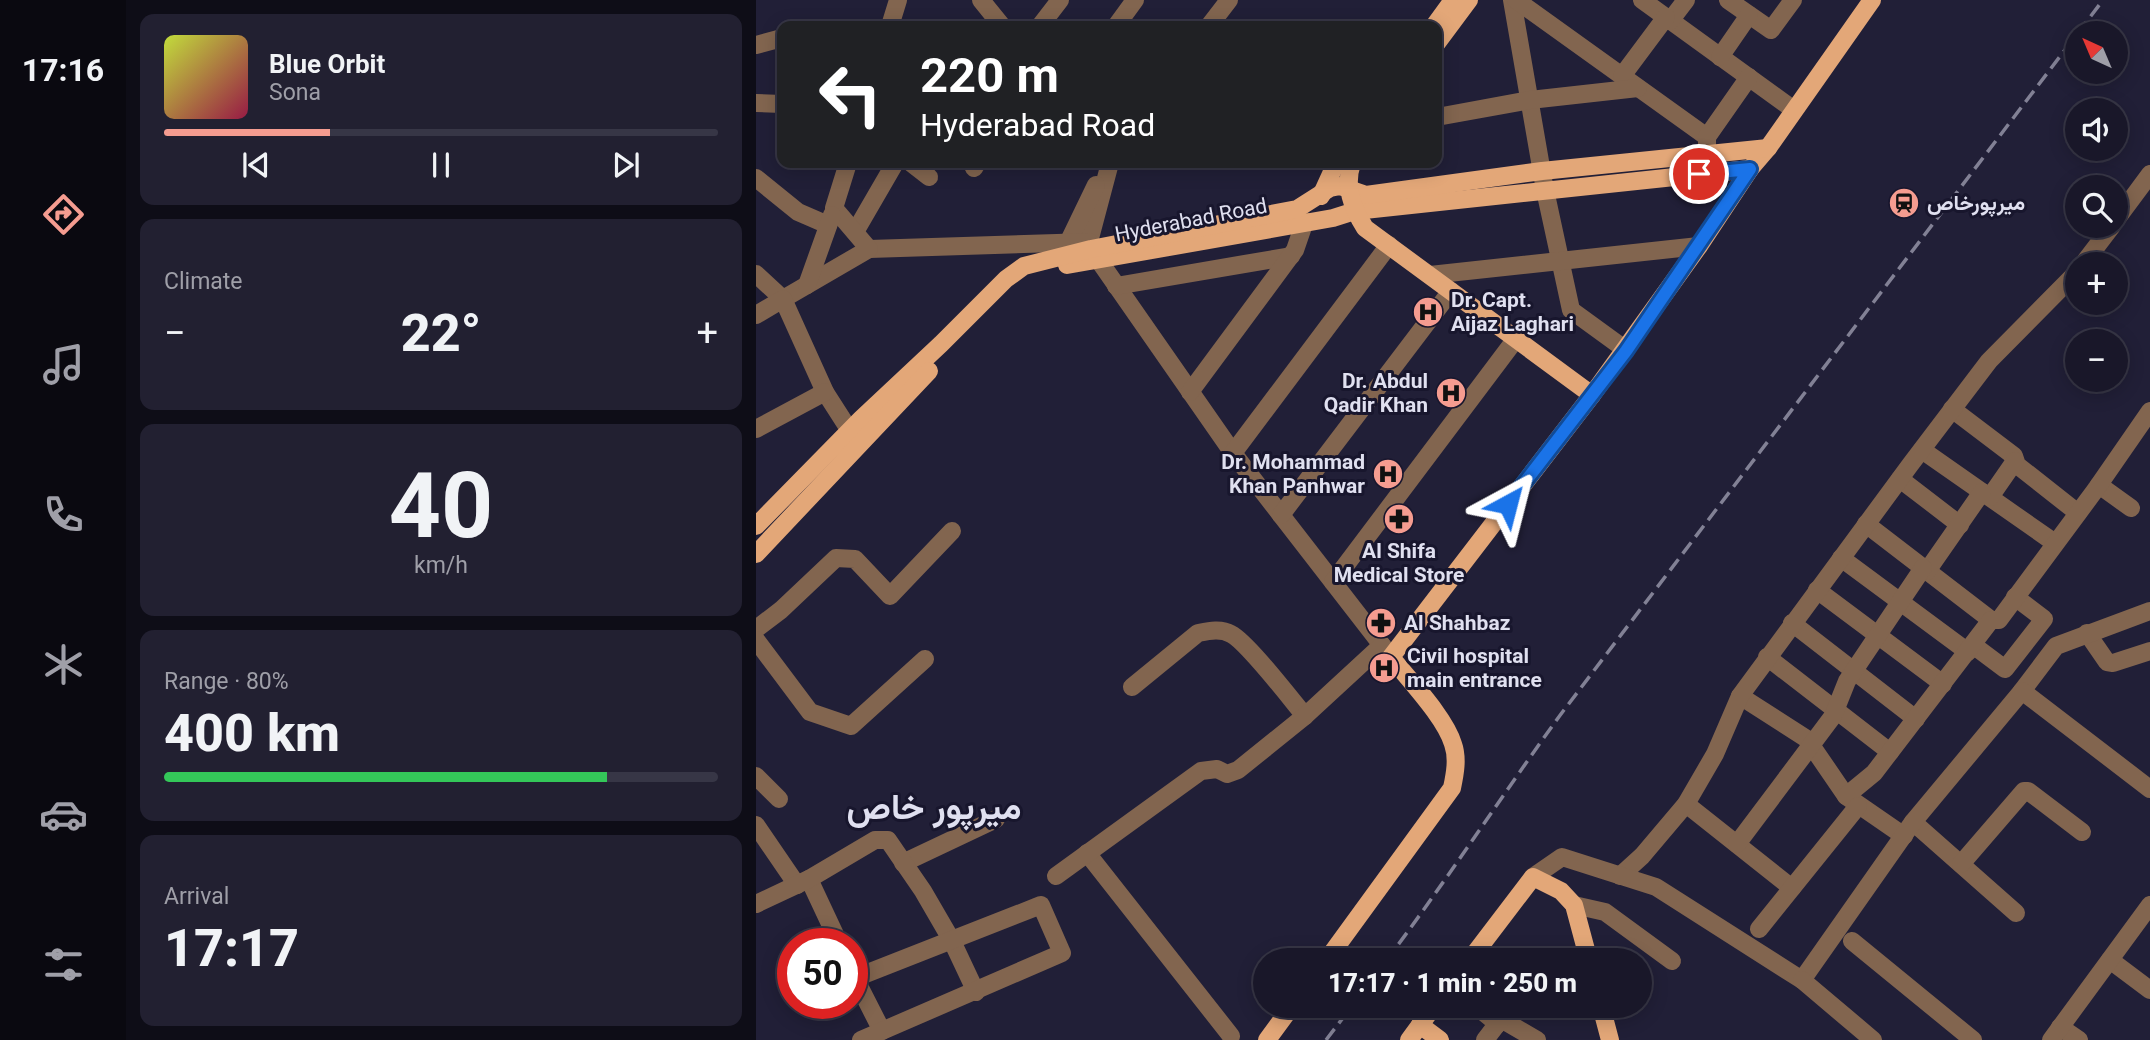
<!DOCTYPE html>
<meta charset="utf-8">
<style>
:root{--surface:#191729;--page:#222031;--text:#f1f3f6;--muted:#9f9fa8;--line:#373646;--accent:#f59c90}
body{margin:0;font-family:Roboto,Vazirmatn,sans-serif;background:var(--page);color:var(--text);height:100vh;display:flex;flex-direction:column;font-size:26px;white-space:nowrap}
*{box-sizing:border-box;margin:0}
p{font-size:23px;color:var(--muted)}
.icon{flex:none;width:38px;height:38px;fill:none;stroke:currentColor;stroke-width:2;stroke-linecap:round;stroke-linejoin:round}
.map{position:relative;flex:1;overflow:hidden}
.details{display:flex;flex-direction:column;gap:14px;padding:14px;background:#0e0d17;width:630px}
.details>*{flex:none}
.hud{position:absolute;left:21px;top:21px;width:665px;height:147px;border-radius:14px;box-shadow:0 4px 18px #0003,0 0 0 2px var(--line);background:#202124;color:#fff;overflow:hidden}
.needle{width:46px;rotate:316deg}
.fabs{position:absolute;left:1309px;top:21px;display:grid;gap:14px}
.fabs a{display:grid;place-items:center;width:63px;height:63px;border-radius:50%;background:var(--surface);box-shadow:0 4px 18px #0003,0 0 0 2px var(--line);font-size:35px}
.speed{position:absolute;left:21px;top:928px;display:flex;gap:14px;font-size:35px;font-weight:700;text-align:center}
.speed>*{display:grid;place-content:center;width:91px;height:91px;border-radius:50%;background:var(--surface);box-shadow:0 4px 18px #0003,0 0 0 2px var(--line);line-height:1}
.speed .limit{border:10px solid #d22;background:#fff;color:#111}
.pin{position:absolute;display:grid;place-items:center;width:60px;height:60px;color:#fff;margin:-30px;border:4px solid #fff;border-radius:50%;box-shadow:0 2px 7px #0007}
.me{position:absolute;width:77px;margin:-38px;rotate:38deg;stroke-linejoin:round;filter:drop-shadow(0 0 5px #0008)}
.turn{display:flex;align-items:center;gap:24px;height:147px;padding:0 28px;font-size:32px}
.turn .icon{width:91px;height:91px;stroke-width:2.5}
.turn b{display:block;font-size:49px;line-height:60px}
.big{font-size:52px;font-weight:800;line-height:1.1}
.details .card{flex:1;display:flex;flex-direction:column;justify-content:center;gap:10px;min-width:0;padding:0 24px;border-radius:14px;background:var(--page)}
.details .dial{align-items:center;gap:0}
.dial b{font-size:91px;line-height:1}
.song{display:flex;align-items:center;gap:21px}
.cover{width:84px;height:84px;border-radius:10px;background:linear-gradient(135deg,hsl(70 70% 55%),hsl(340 70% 35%))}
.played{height:7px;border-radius:4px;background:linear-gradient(90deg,var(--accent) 30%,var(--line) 30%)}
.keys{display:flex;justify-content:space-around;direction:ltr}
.heat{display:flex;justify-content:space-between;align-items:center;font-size:38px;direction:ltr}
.charge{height:10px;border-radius:5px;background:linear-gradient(90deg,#34c759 80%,var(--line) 0)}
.trip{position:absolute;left:497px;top:948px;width:399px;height:70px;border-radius:35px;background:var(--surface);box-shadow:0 4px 18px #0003,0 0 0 2px var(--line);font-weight:800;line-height:70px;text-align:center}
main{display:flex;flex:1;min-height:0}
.dock{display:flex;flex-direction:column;width:126px;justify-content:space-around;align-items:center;background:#0a0910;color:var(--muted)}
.dock .icon{width:49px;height:49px}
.dock .active{color:var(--accent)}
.dock b{font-size:32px;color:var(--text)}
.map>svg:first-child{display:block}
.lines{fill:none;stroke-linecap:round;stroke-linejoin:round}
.minor{stroke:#82654f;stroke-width:18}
.major{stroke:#e3a778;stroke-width:18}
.rail{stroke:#828195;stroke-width:3.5;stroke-dasharray:14 7;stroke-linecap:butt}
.route-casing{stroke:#114b97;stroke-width:18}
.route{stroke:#1a73e8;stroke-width:12}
.labels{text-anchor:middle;stroke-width:6;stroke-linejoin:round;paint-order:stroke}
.poi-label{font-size:21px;font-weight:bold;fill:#e0e0f0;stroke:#18162d;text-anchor:start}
.street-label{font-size:21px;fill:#e0e0f0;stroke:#18162d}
.town-label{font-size:35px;font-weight:bold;fill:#e0e0f0;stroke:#18162d}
</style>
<main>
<nav class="dock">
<b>17:16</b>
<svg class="icon active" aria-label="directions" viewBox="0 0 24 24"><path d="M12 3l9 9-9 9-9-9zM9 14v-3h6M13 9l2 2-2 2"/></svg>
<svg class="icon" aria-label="music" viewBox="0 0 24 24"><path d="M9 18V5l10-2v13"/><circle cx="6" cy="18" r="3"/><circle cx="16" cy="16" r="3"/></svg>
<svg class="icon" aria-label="phone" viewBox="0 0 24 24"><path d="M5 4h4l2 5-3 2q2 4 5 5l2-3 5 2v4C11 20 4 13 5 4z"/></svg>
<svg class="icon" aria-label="climate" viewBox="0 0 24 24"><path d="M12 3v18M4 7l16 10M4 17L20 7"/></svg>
<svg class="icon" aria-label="car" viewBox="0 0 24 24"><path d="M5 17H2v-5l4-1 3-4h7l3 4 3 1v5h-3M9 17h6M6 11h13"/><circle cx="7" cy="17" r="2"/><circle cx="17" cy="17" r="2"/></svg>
<svg class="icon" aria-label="filters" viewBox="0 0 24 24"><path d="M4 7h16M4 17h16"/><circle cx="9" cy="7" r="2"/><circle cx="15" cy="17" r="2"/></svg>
</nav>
<section class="details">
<div class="card">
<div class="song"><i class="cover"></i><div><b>Blue Orbit</b><p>Sona</p></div></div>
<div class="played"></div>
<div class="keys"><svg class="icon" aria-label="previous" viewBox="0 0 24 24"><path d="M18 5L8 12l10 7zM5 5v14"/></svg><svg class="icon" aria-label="pause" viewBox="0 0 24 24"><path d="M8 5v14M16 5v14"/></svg><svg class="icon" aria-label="next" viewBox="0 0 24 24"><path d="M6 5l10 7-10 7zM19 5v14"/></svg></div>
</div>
<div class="card"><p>Climate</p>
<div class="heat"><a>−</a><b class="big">22°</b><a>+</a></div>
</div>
<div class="card dial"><b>40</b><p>km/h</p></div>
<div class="card"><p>Range · 80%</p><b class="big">400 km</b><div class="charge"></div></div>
<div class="card"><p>Arrival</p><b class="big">17:17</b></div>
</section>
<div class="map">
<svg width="1394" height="1040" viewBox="0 0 1394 1040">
<rect width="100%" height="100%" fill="#211f37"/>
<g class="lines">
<g class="minor">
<path d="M225 0 246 26"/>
<path d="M756 0 789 190 815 310 870 350"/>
<path d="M760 0 951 137"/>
<path d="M886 0 1038 110"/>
<path d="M972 0 1015 30 1037 0"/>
<path d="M914 21 930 0"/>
<path d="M134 26 142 0"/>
<path d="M284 26 304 0"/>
<path d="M360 26 379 0"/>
<path d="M453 26 473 0"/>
<path d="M0 45 26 38"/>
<path d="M964 57 993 15"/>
<path d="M866 76 910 17"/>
<path d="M0 103 26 104"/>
<path d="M681 117 774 100 882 88"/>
<path d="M951 148V137L993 77"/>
<path d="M155 163 173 177"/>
<path d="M354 163 333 242 335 249 477 453 635 657"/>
<path d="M218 168 221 163"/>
<path d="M0 178 42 212 72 225"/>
<path d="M1360 220 1394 174"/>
<path d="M99 232 139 163"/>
<path d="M312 243 340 185"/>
<path d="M113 249 333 242"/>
<path d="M1327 264 1356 226"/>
<path d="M0 274 27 299 113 249 78 208 92 163"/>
<path d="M674 275 943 246"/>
<path d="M51 285 76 215"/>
<path d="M360 286 535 256"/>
<path d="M0 315 27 299 69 392 94 431"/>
<path d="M434 392 539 250 549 221"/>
<path d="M1196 409 1258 456 1261 465 1322 513"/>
<path d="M0 429 69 392"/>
<path d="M1166 450 1299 543"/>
<path d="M477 453 633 245"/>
<path d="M1144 479 1204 525"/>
<path d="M1343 485 1375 508"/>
<path d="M1234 497 1259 461"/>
<path d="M525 515 695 291"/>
<path d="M1110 524 1235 620"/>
<path d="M1085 558 1212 652"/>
<path d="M1171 571 1226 492"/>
<path d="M577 582 759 340"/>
<path d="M1061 590 1187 684"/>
<path d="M1036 623 1160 719"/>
<path d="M0 629 25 610 80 558 99 559 134 596 196 531"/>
<path d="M1331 633 1351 662 1357 663 1394 651"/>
<path d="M0 640 54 712 95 726 169 659"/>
<path d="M1217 645 1249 669 1288 619 1259 597"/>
<path d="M1011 657 1134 752"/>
<path d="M376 687 442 633C452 631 465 628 475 634 491 642 534 698 549 716"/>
<path d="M1266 691 1300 646 1394 611"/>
<path d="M984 696 1051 739 1090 796 1148 836"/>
<path d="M0 776 23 799"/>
<path d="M1090 796 1118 773 1235 620H1243L1340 489 1394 411"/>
<path d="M930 804 1036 888"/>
<path d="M1157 822 1260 913"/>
<path d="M0 825 41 885"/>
<path d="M981 844 1077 716 1091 681 1167 568"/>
<path d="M331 853 475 1036"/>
<path d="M147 863 240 819"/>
<path d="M1205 864 1268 791H1272L1326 832"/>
<path d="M300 876 445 771 461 769 471 774 482 770 549 716 626 645"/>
<path d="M864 876 886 856 930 804 959 754 984 696 1154 465 1233 361 1321 272"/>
<path d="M777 877 806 857 900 887 1046 980 1157 822 1266 691 1394 789"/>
<path d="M53 879 83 943"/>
<path d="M0 904 53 879 119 840H132L167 891 196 941 220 992"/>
<path d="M818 905 849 912 916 961"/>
<path d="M1003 929 1102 806"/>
<path d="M1096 941 1217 1040"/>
<path d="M1354 960 1394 990"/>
<path d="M96 972 126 1031"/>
<path d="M99 978 285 905 306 953 105 1040"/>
<path d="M1046 980 1117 1040"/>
<path d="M720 1006 742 1024"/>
<path d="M745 1019 781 1040"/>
<path d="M1304 1027 1323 1040"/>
<path d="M729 1040 755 1006"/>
<path d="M1295 1040 1394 905"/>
</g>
<g class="major">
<path d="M678 26 697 0"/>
<path d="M681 43 713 0"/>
<path d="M565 196 580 163"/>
<path d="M311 265 577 218 599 211 994 169"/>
<path d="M836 395 943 246 994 169 1012 148 1116 0"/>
<path d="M0 526 105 419 185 344 250 279 268 266 335 249 541 209 574 188 584 186 610 195 786 171 1012 148"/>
<path d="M0 554 173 371"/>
<path d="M570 961 696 788C699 774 702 758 697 744 689 717 653 680 635 657L836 395 609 228C596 207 588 186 596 163"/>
<path d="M713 961 777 877 805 891 818 905 833 961"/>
<path d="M845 1006 854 1040"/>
<path d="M664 1025 684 1040"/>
<path d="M511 1040 536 1006"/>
<path d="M653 1040 678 1006"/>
</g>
<g class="rail">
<path d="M1322 33 1347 0"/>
<path d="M630 961C691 880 746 795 805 714L1321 34"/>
<path d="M570 1040 596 1006"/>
</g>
</g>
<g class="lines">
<g class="route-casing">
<path id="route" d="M752 504 870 351 994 169 943 174"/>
</g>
<use href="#route" class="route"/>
</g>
<defs>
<g id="station-disc" transform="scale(1.575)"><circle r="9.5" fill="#f59c90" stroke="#18162d"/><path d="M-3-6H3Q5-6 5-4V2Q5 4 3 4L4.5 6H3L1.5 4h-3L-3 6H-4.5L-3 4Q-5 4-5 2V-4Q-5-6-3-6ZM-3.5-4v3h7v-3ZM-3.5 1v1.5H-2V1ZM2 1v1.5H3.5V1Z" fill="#111"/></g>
<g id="hospital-disc" transform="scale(1.575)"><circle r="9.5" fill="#f59c90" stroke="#18162d"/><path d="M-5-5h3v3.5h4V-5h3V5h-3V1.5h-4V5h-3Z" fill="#111"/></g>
<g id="pharmacy-disc" transform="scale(1.575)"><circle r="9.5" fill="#f59c90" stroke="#18162d"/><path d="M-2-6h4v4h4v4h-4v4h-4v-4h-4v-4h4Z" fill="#111"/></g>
</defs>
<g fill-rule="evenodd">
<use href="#station-disc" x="1148" y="203"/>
<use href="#hospital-disc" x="672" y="312"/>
<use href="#hospital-disc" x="695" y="393"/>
<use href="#hospital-disc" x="632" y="474"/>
<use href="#pharmacy-disc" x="643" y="519"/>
<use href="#pharmacy-disc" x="625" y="623"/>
<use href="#hospital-disc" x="628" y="668"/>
</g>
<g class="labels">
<g class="poi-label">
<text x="1171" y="210">ميرپورخاص</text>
<text x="695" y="307">Dr. Capt.<tspan x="695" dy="24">Aijaz Laghari</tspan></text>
<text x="672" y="388" text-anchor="end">Dr. Abdul<tspan x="672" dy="24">Qadir Khan</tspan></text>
<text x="609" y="469" text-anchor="end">Dr. Mohammad<tspan x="609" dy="24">Khan Panhwar</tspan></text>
<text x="643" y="558" text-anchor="middle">Al Shifa<tspan x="643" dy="24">Medical Store</tspan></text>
<text x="648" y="630">Al Shahbaz</text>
<text x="651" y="663">Civil hospital<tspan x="651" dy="24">main entrance</tspan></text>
</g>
<g class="street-label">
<text transform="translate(435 220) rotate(-11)" y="7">Hyderabad Road</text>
</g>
<g class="town-label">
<text x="178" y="819">میرپور خاص</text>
</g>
</g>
</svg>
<div class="fabs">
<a><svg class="needle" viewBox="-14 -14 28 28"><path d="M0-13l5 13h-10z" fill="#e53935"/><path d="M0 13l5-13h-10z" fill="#9f9fa8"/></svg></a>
<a><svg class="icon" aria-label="sound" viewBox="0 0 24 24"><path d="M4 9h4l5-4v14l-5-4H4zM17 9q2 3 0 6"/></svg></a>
<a><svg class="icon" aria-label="search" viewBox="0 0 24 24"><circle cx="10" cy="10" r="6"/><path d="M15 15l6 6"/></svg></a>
<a>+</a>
<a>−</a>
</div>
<div class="speed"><div class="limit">50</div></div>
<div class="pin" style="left:943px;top:174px;background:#d93025"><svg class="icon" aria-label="arrive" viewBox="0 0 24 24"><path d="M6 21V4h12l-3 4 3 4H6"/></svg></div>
<svg class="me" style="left:752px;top:504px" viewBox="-20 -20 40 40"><path d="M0-17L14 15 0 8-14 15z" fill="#1a73e8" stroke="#fff" stroke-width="4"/></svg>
<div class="trip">17:17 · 1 min · 250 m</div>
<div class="hud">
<div class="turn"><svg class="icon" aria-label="left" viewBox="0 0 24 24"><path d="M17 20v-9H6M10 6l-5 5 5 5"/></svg><div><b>220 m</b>Hyderabad Road</div></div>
</div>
</div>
</main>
